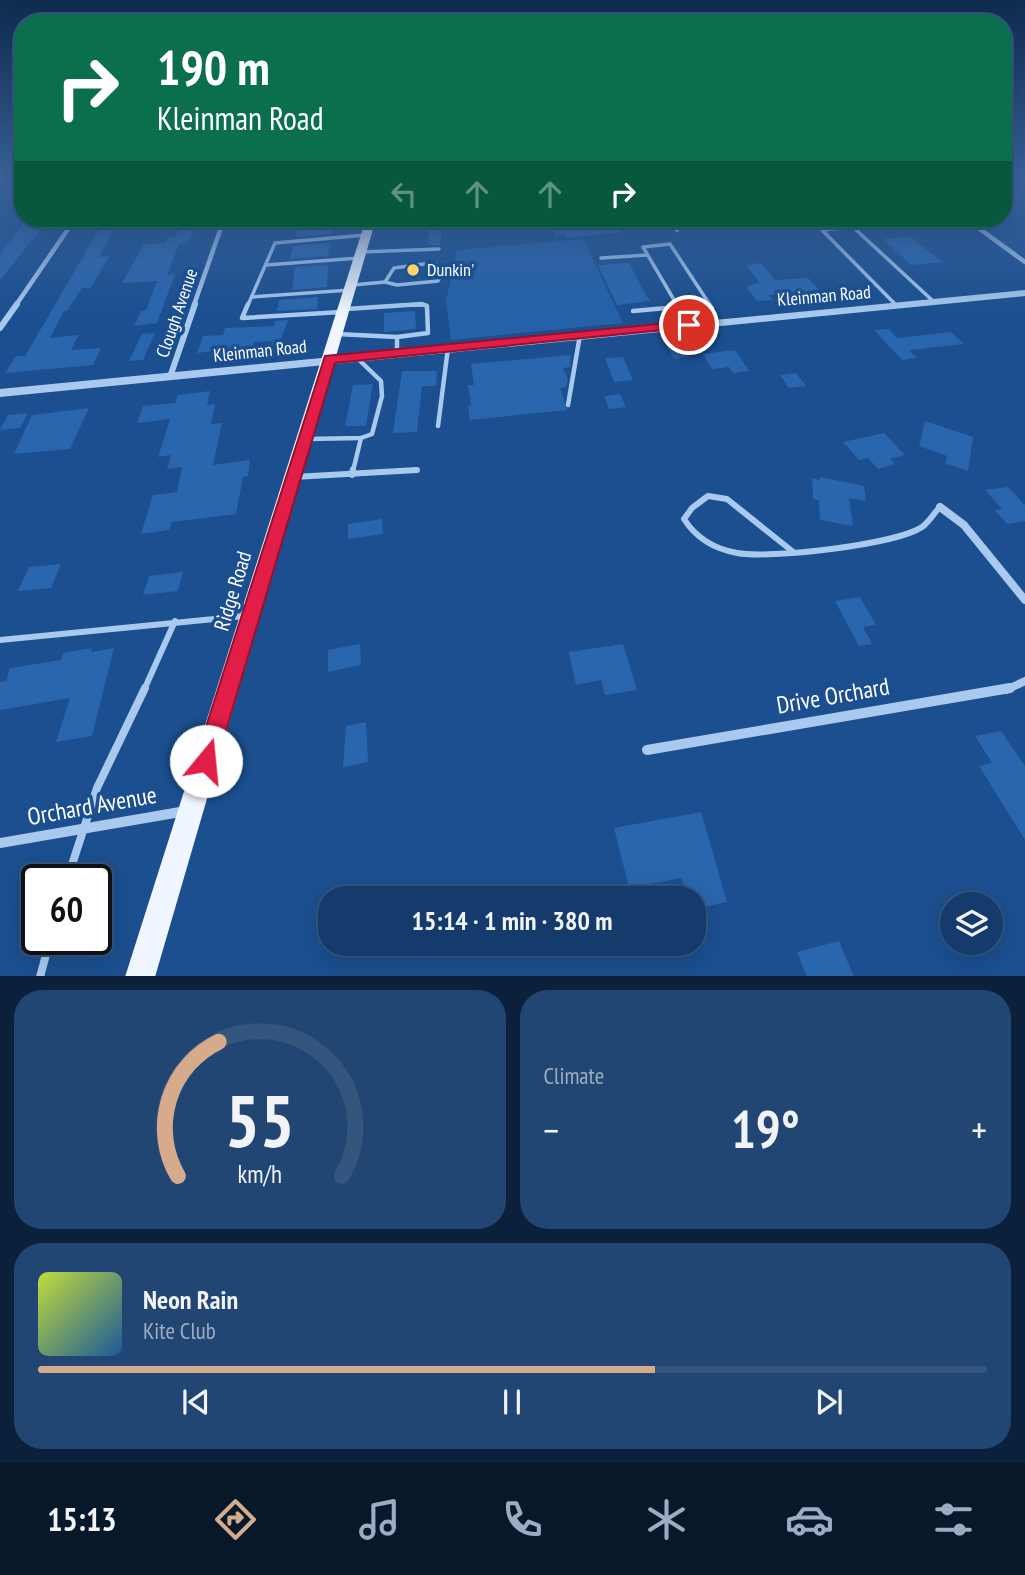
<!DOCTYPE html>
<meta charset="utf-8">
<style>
:root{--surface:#143b6b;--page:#214673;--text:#f1f3f6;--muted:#9dadc1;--line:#33557e;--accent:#d6ab8b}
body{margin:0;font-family:"PT Sans Narrow",sans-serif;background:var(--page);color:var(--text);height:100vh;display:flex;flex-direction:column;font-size:26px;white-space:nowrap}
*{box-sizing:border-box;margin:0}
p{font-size:23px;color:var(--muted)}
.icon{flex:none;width:38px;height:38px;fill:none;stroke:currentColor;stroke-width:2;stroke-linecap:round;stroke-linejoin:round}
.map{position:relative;height:976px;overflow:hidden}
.drawer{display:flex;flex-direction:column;gap:14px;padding:14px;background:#0b203b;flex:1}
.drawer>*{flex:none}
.top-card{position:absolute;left:14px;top:14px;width:998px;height:214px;border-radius:28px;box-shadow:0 7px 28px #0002,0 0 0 2px var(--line);background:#0b6e4f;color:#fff;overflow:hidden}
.buttons{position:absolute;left:940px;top:892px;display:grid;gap:14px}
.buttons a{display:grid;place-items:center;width:63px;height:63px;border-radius:50%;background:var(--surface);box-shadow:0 7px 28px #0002,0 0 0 2px var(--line);font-size:35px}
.speed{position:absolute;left:21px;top:864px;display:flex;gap:14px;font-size:35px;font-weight:700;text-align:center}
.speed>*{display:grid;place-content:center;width:91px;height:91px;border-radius:50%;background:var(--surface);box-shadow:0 7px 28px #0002,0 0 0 2px var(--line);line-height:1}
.speed .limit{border:4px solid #111;border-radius:10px;background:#fff;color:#111}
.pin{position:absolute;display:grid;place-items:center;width:60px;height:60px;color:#fff;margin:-30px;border:4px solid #fff;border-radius:50%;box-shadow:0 2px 7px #0007}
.me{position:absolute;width:77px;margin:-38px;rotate:17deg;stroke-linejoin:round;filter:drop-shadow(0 0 5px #0008)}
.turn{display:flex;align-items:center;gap:24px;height:147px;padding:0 28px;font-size:32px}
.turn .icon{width:91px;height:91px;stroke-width:2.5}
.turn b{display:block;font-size:49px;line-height:60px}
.lanes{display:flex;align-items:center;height:66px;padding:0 28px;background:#0003;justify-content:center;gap:35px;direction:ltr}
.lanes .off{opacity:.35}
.big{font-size:52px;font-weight:600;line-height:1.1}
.drawer .card{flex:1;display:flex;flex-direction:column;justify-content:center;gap:10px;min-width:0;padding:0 24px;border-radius:28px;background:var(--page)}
.drawer .dial{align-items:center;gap:0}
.dial svg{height:182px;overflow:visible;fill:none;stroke:var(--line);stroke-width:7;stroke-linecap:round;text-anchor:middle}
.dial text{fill:var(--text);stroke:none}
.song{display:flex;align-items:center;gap:21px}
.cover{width:84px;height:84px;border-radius:10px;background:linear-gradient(135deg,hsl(70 70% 55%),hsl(210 70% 35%))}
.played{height:7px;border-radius:4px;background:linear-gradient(90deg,var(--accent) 65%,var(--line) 65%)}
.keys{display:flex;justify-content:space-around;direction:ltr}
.heat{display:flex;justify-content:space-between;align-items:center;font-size:38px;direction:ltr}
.drawer .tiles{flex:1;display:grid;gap:14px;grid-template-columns:1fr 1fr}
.card:last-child{grid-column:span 2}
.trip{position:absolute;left:318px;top:886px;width:388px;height:70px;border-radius:28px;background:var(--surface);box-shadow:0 7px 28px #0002,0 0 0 2px var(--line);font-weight:600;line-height:70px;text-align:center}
.menu{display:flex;height:112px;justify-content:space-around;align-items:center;background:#08182b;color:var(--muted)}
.menu .icon{width:49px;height:49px}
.menu .current{color:var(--accent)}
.menu b{font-size:32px;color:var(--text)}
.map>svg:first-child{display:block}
.green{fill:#2461a8}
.building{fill:#2a66ad}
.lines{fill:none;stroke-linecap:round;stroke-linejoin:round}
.service-far3{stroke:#a9c9ee;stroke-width:3.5}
.service-far2{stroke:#a9c9ee;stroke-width:4.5}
.service-far1{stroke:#a9c9ee;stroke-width:6}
.service{stroke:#a9c9ee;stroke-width:8}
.minor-far3{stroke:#a9c9ee;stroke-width:4.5}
.minor-far2{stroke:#a9c9ee;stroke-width:6}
.minor-far1{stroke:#a9c9ee;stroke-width:8}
.minor{stroke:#a9c9ee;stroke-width:10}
.tertiary{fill:#a9c9ee;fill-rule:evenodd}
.primary{fill:#f0f6ff;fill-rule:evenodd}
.route{fill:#e11d48;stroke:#92132f;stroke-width:2}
.poi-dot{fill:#ffd166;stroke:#1b4f8f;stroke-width:2.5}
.labels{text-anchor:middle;stroke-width:7;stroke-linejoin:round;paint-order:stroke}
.far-poi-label{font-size:18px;fill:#fff;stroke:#1b4f8f;text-anchor:start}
.far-street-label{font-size:18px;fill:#fff;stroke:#1b4f8f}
.street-label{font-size:21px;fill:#fff;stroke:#1b4f8f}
.near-street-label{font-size:24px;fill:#fff;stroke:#1b4f8f}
</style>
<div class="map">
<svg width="1025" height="977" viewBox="0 0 1025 977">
<rect width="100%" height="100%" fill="#1b4f8f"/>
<path class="green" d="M583 239 623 323 451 340 446 301 457 250Z"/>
<g class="building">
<path d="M28 219H49L0 280V253Z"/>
<path d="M184 219H199L188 243 179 244 167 275 175 274 157 323 134 326 141 311 146 310 157 281 122 283 144 244 165 243 168 237H175Z"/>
<path d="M431 219H443L440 245H428Z"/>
<path d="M568 219H614L621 232 567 238 565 234 555 235 549 220Z"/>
<path d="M332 221 331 234 295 237 297 223Z"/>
<path d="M116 224 99 257 109 256 91 288H82L67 311H64L50 338 79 335 71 350 101 348 93 365 5 373 16 356H25L101 226Z"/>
<path d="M911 237 942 262 911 265 883 239Z"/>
<path d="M330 243 328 256 290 259 293 246Z"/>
<path d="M629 263 646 295 650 301 617 305 598 265Z"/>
<path d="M761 263 775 280 808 278 820 291 769 295 773 300 757 301 746 287 759 282 746 265Z"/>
<path d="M328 265 327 287 292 290 295 267Z"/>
<path d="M318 297 317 309 277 311 279 300Z"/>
<path d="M415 311 416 329 384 332V313Z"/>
<path d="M288 320 277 349 270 347 272 341 254 342 251 356 235 357 236 349 197 353 203 336 223 335 225 328 274 326 275 321Z"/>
<path d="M889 329 897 338 951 332 964 344 909 350 917 358 902 360 874 330Z"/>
<path d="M155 333 143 360 129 361 142 334Z"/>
<path d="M681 343 689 357 674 359 666 345Z"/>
<path d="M735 350 749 371 733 373 729 367 712 369 703 354Z"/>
<path d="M571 355 570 367 563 368 568 379 566 387 560 388 567 410 470 420 468 406 471 405 468 385H474L471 364Z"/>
<path d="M623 357 633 380 614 382 605 358Z"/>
<path d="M402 371H437L436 386H422L417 432 393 433Z"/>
<path d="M796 373 806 386 789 388 780 375Z"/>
<path d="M373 384 366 426H345L353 385Z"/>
<path d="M210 391 207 405 215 404 211 424 222 423 213 465 250 460 248 476 243 477 236 514 172 522 169 530 141 534 153 495 177 492 182 467 167 469 171 455 158 457 170 419 137 423 143 406 175 403 178 395Z"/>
<path d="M620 394 626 407 609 409 604 396Z"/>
<path d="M89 408 70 449 14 454 32 415Z"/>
<path d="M28 413 20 428 0 430 8 415Z"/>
<path d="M925 421 973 437 968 471 945 463 947 456 919 446Z"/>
<path d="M884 433 905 455 890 459 895 464 878 469 868 458 859 460 843 442Z"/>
<path d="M820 477 864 486 866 501 849 498 853 526 820 520 819 500 813 499 812 478 820 480Z"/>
<path d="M1008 487 1025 505V521L1007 524 995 510 1002 509 985 490Z"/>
<path d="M382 519 383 534 348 539V524Z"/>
<path d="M61 564 51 588 18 591 29 567Z"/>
<path d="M183 572 178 591 143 595 149 576Z"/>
<path d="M860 597 876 625 863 627 872 644 859 646 835 601Z"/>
<path d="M360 644 361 665 328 672V650Z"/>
<path d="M623 644 637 690 605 695 601 680 576 685 569 652Z"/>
<path d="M92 648 91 652 114 648 92 736 56 742 70 698 0 710V682L6 681 10 668 61 660 63 653Z"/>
<path d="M366 722 368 762 343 767 346 726Z"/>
<path d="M1001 731 1025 766V840L979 766 992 763 975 736Z"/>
<path d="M701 812 727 902 695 909V898H687L681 878 629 888 614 828Z"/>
<path d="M839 941 854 977H807L797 952Z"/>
</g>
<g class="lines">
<g class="service-far3">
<path d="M853 227 932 219"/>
<path d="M361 252 439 249"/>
<path d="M601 258 647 255"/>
<path d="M431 263 436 264 442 274 438 281 397 285 385 282 394 268Z"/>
<path d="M266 265 359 258"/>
<path d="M352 285 385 282"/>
<path d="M252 297 350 290"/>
<path d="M248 305 275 243 366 235"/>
<path d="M400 305H426"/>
<path d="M677 305 643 247 670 244 710 305"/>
<path d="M896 305 822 230 853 227 933 301"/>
</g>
<g class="service-far2">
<path d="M248 304 242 318 341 312"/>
<path d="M676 304 689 325"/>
<path d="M346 309 422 304 427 306 428 333 397 337"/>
<path d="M633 311 678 307"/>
<path d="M681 311 712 308 709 304"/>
<path d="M337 334 397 337V353"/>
<path d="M568 405 580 335"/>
<path d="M438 426 448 348"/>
<path d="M307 439 361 438 372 434 382 396 381 381 356 357"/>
<path d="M353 471 361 438"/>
<path d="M396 471 417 470"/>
</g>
<g class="service-far1">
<path d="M352 475 353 469"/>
<path d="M294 477 417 470"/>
<path d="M792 551 727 499 708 496 692 508 684 519C696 538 715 549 737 553 769 559 895 545 922 527 929 522 934 513 940 507"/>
<path d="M0 640 245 616"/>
<path d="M144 690 175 621"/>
</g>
<g class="service">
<path d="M67 880 97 788 145 688"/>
<path d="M40 977 50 940"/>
</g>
<g class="minor-far3">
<path d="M669 219 677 230"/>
<path d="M966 219 1025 262"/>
<path d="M16 305 75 219"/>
<path d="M194 305 224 219"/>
</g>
<g class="minor-far2">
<path d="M0 328 17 304"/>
<path d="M170 377 195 304"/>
</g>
<g class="minor-far1">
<path d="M940 507 964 525 1025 600"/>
<path d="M1006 690 1025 681"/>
</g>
<g class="minor">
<path d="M647 750 1010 688"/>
<path d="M0 843 186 811"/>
</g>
<path class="tertiary" d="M1025 290V296L0 397V389Z"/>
<path class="primary" d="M366 219H376L155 977H125Z"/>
</g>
<linearGradient id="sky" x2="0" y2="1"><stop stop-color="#0f2b4f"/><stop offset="0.57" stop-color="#39639b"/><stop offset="1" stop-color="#39639b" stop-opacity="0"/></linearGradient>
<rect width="1025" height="315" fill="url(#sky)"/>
<path class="route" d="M689 321 693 322V327L335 363 217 761 214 769 206 772 199 769 195 761 325 356Z"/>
<circle class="poi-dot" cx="413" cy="270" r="7"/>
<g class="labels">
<g class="far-poi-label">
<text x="427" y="276">Dunkin'</text>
</g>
<g class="far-street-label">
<text transform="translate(824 296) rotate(-5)" y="6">Kleinman Road</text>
<text transform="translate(177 313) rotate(-71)" y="6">Clough Avenue</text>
<text transform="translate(260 351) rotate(-6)" y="6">Kleinman Road</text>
</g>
<g class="street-label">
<text transform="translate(233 591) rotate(-73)" y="7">Ridge Road</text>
</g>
<g class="near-street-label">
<text transform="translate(833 696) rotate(-10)" y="8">Drive Orchard</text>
<text transform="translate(92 806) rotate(-10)" y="8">Orchard Avenue</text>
</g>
</g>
</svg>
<div class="buttons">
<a><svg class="icon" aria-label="layers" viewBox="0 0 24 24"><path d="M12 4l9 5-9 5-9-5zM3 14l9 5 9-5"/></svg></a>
</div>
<div class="speed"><div class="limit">60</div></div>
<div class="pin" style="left:689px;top:325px;background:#d93025"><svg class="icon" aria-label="arrive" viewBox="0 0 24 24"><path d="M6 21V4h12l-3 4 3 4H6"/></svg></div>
<svg class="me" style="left:206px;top:761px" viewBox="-20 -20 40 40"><circle r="19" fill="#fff"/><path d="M0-13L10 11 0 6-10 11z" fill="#e11d48"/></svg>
<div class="trip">15:14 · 1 min · 380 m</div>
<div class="top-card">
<div class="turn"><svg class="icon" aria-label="right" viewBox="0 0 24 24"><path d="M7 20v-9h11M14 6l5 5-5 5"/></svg><div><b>190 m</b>Kleinman Road</div></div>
<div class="lanes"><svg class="icon off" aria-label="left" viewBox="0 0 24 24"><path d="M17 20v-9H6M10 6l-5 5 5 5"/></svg><svg class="icon off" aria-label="ahead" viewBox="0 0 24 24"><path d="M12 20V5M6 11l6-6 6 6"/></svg><svg class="icon off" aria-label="ahead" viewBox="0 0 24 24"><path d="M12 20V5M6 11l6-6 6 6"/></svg><svg class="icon" aria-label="right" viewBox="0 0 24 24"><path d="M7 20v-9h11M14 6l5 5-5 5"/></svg></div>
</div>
</div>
<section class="drawer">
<div class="tiles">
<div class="card dial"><svg viewBox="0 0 100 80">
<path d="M14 69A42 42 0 1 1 86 69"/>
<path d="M14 69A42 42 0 0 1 32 10" stroke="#d6ab8b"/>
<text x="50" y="56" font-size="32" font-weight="700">55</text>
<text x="50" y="72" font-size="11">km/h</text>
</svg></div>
<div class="card"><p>Climate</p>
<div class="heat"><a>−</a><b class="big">19°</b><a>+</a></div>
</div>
<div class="card">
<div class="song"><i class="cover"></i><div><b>Neon Rain</b><p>Kite Club</p></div></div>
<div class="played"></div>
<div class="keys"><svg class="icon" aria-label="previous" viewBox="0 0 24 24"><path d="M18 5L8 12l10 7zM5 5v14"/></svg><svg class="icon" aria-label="pause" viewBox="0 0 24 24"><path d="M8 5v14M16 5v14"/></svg><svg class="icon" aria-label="next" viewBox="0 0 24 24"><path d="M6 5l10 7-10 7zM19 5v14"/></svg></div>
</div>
</div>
</section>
<nav class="menu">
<b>15:13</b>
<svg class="icon current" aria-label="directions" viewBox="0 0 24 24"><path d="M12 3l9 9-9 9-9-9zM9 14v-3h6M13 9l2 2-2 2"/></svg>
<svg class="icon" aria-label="music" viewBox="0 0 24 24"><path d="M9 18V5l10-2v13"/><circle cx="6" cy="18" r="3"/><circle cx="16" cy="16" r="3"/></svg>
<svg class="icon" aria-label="phone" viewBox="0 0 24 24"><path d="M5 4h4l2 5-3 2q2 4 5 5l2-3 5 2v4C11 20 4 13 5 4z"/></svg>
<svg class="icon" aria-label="climate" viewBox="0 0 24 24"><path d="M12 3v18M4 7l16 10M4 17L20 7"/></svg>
<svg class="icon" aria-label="car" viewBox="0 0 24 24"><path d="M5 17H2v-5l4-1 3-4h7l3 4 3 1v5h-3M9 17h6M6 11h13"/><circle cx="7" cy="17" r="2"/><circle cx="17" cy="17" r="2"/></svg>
<svg class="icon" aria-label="filters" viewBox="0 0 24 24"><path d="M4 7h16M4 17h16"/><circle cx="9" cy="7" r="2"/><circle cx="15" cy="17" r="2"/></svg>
</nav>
